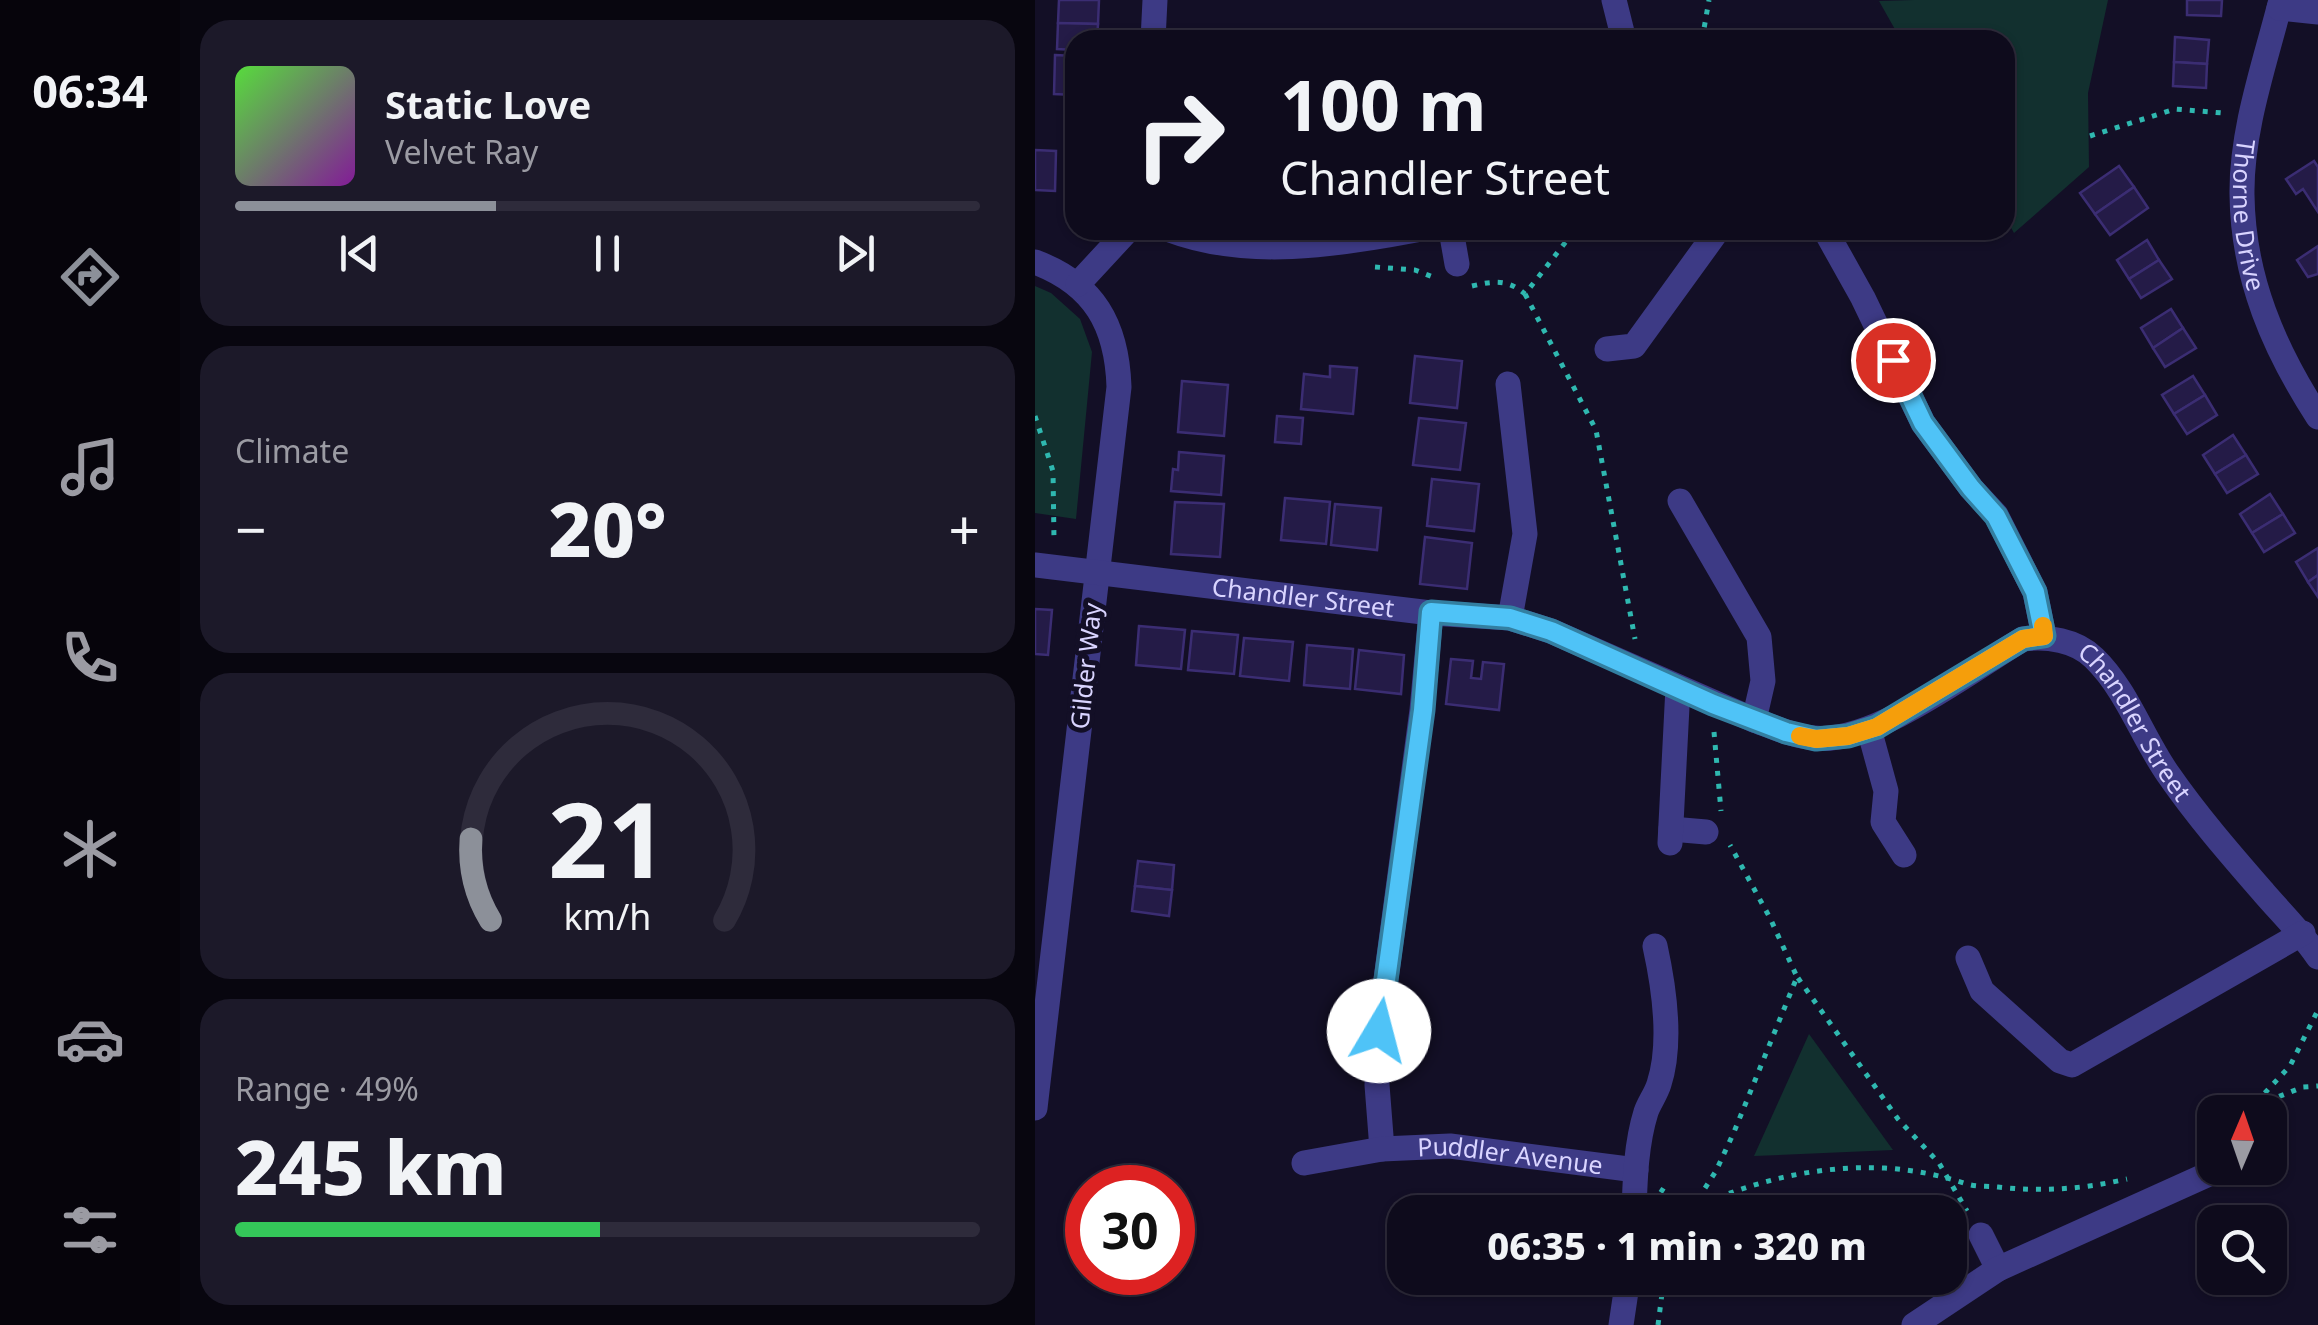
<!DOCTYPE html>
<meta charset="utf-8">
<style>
:root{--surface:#0e0b1c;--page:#1c1929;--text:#f1f3f6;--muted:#9b9ba3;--line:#2e2b3b;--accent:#8c9099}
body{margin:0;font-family:"Noto Sans",sans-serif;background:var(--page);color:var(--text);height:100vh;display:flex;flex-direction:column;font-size:38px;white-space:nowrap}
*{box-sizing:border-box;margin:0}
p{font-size:32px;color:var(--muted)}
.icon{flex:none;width:55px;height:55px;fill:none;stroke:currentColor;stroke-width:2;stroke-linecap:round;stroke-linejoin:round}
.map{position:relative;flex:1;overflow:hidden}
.side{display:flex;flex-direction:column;gap:20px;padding:20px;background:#08060f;width:855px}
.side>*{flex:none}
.hud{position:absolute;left:30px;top:30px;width:950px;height:210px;border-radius:30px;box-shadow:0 2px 8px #0004,0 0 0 2px var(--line);background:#0e0b1c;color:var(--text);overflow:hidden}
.needle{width:65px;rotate:2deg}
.fabs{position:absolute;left:1162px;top:1095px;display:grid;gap:20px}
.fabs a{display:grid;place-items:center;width:90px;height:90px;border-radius:20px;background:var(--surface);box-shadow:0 2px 8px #0004,0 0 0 2px var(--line);font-size:50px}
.speed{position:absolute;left:30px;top:1165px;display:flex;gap:20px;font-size:50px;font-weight:700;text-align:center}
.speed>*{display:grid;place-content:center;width:130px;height:130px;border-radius:50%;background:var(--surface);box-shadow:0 2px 8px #0004,0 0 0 2px var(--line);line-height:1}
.speed .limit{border:15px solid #d22;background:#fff;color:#111}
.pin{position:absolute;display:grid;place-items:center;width:85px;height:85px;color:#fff;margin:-42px;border:5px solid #fff;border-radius:50%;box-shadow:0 2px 10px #0007}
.me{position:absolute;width:110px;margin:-55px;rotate:8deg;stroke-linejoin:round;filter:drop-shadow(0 0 8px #0008)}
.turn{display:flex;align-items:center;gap:35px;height:210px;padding:0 50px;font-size:45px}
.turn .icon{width:130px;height:130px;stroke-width:2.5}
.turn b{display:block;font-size:70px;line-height:85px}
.big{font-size:75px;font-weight:800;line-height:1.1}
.side .tile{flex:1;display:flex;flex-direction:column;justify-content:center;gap:15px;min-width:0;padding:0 35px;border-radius:30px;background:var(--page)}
.side .dial{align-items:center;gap:0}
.dial svg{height:260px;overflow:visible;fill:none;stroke:var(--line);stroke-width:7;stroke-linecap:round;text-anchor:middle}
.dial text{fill:var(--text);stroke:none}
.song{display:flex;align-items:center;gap:30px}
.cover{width:120px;height:120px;border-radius:15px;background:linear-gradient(135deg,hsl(110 70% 55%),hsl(290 70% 35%))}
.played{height:10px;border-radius:5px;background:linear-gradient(90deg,var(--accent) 35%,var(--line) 35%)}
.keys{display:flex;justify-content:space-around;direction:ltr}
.heat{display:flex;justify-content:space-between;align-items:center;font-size:55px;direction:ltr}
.charge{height:15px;border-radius:8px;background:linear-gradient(90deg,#34c759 49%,var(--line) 0)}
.trip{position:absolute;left:352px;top:1195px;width:580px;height:100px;border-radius:30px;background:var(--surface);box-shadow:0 2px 8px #0004,0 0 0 2px var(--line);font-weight:800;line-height:100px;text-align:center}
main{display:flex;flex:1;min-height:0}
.tab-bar{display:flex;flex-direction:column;width:180px;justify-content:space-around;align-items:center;background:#06040b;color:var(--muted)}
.tab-bar .icon{width:70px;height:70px}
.tab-bar .on{color:var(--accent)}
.tab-bar b{font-size:45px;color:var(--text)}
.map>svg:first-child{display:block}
.green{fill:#12302f}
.building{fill:#241b47;stroke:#3b2d73;stroke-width:2.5}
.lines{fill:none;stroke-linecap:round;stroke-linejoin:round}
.path{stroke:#2fb8b0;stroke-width:5;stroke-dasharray:5 8;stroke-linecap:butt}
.minor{stroke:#3d3a85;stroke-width:25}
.route-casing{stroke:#337fa1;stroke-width:25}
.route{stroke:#4fc3f7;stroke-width:18}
.slow{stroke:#f59e0b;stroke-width:18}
.labels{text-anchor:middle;stroke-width:10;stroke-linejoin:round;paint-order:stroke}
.street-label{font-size:25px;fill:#d9d4ff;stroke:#130f26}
</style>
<main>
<nav class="tab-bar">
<b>06:34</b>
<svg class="icon on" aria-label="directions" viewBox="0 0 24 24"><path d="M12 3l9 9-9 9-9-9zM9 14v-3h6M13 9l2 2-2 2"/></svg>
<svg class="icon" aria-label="music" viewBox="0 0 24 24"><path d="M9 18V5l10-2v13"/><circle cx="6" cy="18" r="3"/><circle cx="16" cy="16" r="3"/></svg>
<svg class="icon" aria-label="phone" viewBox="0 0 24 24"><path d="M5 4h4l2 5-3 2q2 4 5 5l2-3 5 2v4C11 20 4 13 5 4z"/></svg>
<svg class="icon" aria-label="climate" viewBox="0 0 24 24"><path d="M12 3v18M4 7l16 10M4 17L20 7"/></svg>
<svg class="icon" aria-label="car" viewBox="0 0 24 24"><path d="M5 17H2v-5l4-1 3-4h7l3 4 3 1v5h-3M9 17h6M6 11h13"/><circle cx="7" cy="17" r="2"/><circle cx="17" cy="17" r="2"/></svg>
<svg class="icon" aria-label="filters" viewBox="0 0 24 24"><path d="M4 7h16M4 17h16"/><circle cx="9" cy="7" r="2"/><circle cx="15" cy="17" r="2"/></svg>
</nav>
<section class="side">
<div class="tile">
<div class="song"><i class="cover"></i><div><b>Static Love</b><p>Velvet Ray</p></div></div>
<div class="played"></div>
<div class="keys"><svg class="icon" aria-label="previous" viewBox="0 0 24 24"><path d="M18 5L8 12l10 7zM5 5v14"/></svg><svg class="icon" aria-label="pause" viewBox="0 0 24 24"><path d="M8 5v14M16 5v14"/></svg><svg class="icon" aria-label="next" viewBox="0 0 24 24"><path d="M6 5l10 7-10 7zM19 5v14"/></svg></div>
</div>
<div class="tile"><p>Climate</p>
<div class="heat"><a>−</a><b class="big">20°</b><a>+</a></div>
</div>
<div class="tile dial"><svg viewBox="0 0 100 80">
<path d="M14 69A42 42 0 1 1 86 69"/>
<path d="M14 69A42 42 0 0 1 8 44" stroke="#8c9099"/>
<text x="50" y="56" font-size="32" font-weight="700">21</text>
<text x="50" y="72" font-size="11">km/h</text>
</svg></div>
<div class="tile"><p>Range · 49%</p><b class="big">245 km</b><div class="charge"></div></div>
</section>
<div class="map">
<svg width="1283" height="1325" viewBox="0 0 1283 1325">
<rect width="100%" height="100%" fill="#130f26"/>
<g class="green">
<path d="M879 0H1073L1053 93 1054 167 979 233 970 217V40H866L844 1Z"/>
<path d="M0 286 16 293 45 319 57 352 41 519 0 513Z"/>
<path d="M774 1034 858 1150 719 1156Z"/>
</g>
<g class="building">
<path d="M24 0H64L63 24 23 23Z"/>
<path d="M1152 0H1187L1186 16 1152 15Z"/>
<path d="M23 23 63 24 62 40H40V50L22 49Z"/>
<path d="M1140 37 1174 40 1172 64 1139 62Z"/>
<path d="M20 55 40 56V95L19 94Z"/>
<path d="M1139 62 1172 64 1171 88 1138 86Z"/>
<path d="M0 150 21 151 20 191 0 190Z"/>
<path d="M1279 161 1283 167V212L1268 189 1261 194 1251 179Z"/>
<path d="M1084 166 1099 187 1060 214 1045 193Z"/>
<path d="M1099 187 1113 208 1075 235 1060 214Z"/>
<path d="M1112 240 1124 260 1094 279 1082 260Z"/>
<path d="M1283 246V274L1273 277 1262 260Z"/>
<path d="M1124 260 1137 279 1106 298 1094 279Z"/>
<path d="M1136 309 1148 328 1118 348 1106 328Z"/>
<path d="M1148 328 1161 348 1130 367 1118 348Z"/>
<path d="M380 356 427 361 422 408 375 403Z"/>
<path d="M295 366 322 368 318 414 266 409 269 374 295 377Z"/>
<path d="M1158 376 1170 395 1139 414 1127 395Z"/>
<path d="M147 381 193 385 189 436 143 432Z"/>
<path d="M1170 395 1182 415 1152 434 1139 414Z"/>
<path d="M242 416 268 418 266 444 240 442Z"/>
<path d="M384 418 431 423 425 470 378 465Z"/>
<path d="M1198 435 1211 455 1180 474 1168 455Z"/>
<path d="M144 452 189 456 186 495 136 491 138 469 143 470Z"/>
<path d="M1211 455 1223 474 1192 493 1180 474Z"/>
<path d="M397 479 444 484 439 531 392 526Z"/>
<path d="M1235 494 1248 514 1217 533 1205 514Z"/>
<path d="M250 498 295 502 291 544 246 540Z"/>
<path d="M140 502 189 504 185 557 136 554Z"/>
<path d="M300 504 346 508 342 550 296 545Z"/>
<path d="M1248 514 1260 533 1229 552 1217 533Z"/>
<path d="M390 537 437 543 432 589 385 584Z"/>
<path d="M1283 548V575L1273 582 1261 562Z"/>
<path d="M1283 575V597L1273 582Z"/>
<path d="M0 609 17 610 13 655 0 654Z"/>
<path d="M104 626 150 630 146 669 101 665Z"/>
<path d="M157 631 203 635 199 674 153 670Z"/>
<path d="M209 638 258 642 254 681 205 676Z"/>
<path d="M272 645 318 649 315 689 269 685Z"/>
<path d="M324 650 369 655 366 694 320 689Z"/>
<path d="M416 659 438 661 436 678 446 679 448 662 469 664 464 710 411 704Z"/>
<path d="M103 861 139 865 137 890 100 886Z"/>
<path d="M100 886 137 890 134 916 97 911Z"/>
</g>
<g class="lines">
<g class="path">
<path d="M667 40 674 0"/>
<path d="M1055 136 1140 109 1188 113"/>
<path d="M340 267 380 270 398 277"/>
<path d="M437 286C458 281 473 279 490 294L540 230"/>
<path d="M490 294 561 430 600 639"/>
<path d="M0 416 18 471 19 540"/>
<path d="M679 732 686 811"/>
<path d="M763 978 863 1119 904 1163 932 1211"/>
<path d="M1220 1106 1268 1087 1283 1086"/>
<path d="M1212 1112 1255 1066 1283 1010"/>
<path d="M1165 1146 1180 1137"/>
<path d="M625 1189 656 1209C718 1181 781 1165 850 1168 879 1170 905 1175 932 1184 941 1187 953 1186 963 1187 1008 1192 1048 1189 1092 1179"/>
<path d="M656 1210 681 1171 699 1132 762 977 735 918 695 845"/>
<path d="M623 1325 629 1278"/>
</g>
<g class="minor">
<path d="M579 0 589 40"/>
<path id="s1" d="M1246 0C1230 63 1206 130 1207 195 1208 278 1239 349 1283 417"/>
<path d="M1244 8 1283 12"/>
<path d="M118 40 120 0"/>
<path d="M135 230C212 259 302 245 381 230"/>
<path d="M416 230 422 264"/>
<path d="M790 230 828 298 888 423 936 488 961 515 1000 592 1009 636"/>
<path d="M0 262C59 284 82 325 84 387L0 1108"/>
<path d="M43 284 93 230"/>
<path d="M572 349 599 346 683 230"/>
<path d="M473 384 490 534 475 618"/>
<path d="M645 501 724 637 728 681 719 720"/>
<path id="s2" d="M0 565 396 613 475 618 516 631 719 720C738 727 758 736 779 738 839 745 936 670 988 639 1012 636 1041 640 1059 658 1092 690 1107 737 1133 774 1162 816 1196 855 1229 893 1248 915 1267 933 1283 957"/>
<path d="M834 729 851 791 848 822 869 855"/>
<path d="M636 829 671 832"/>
<path d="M635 843 643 687"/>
<path d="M933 958 947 991 1025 1061 1037 1065 1268 933"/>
<path d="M347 1149 342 1085 344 1031 387 710 396 613"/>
<path id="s3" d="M269 1163 347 1149 415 1146 601 1170"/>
<path d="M599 1212C600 1180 601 1144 611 1112 614 1103 621 1094 624 1084 637 1044 629 987 620 946"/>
<path d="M946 1235 963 1269"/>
<path d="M586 1325 593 1278"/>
<path d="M879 1325 963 1269 1176 1173"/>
</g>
</g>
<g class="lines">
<g class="route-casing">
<path id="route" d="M344 1031 388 710 396 612 475 618 516 631 678 704 751 732 781 739 813 736 842 727 988 639 1009 636 1000 592 961 516 936 488 888 423 858 360"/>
</g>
<use href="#route" class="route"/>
<path class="slow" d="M765 736 781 739 813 736 842 727 988 639 1009 636 1008 626"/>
</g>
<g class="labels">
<g class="street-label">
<text dy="9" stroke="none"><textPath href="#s1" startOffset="220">Thorne Drive</textPath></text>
<text dy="9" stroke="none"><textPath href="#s2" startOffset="270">Chandler Street</textPath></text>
<text transform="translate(51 666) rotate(-84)" y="9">Gilder Way</text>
<text dy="9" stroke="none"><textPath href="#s2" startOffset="1192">Chandler Street</textPath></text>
<text dy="9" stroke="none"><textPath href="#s3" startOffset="208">Puddler Avenue</textPath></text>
</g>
</g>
</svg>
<div class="fabs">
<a><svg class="needle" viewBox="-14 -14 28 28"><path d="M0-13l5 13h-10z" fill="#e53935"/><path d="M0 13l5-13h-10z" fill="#9b9ba3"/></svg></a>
<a><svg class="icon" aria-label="search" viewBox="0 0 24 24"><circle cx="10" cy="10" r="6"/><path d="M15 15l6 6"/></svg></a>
</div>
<div class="speed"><div class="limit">30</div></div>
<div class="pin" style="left:858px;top:360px;background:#d93025"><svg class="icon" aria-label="arrive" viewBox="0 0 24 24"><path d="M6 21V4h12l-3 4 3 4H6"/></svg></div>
<svg class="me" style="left:344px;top:1031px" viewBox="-20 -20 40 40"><circle r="19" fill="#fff"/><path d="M0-13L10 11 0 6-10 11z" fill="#4fc3f7"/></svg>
<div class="trip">06:35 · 1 min · 320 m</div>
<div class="hud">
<div class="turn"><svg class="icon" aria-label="right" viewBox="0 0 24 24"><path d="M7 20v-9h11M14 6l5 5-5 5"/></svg><div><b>100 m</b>Chandler Street</div></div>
</div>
</div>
</main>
